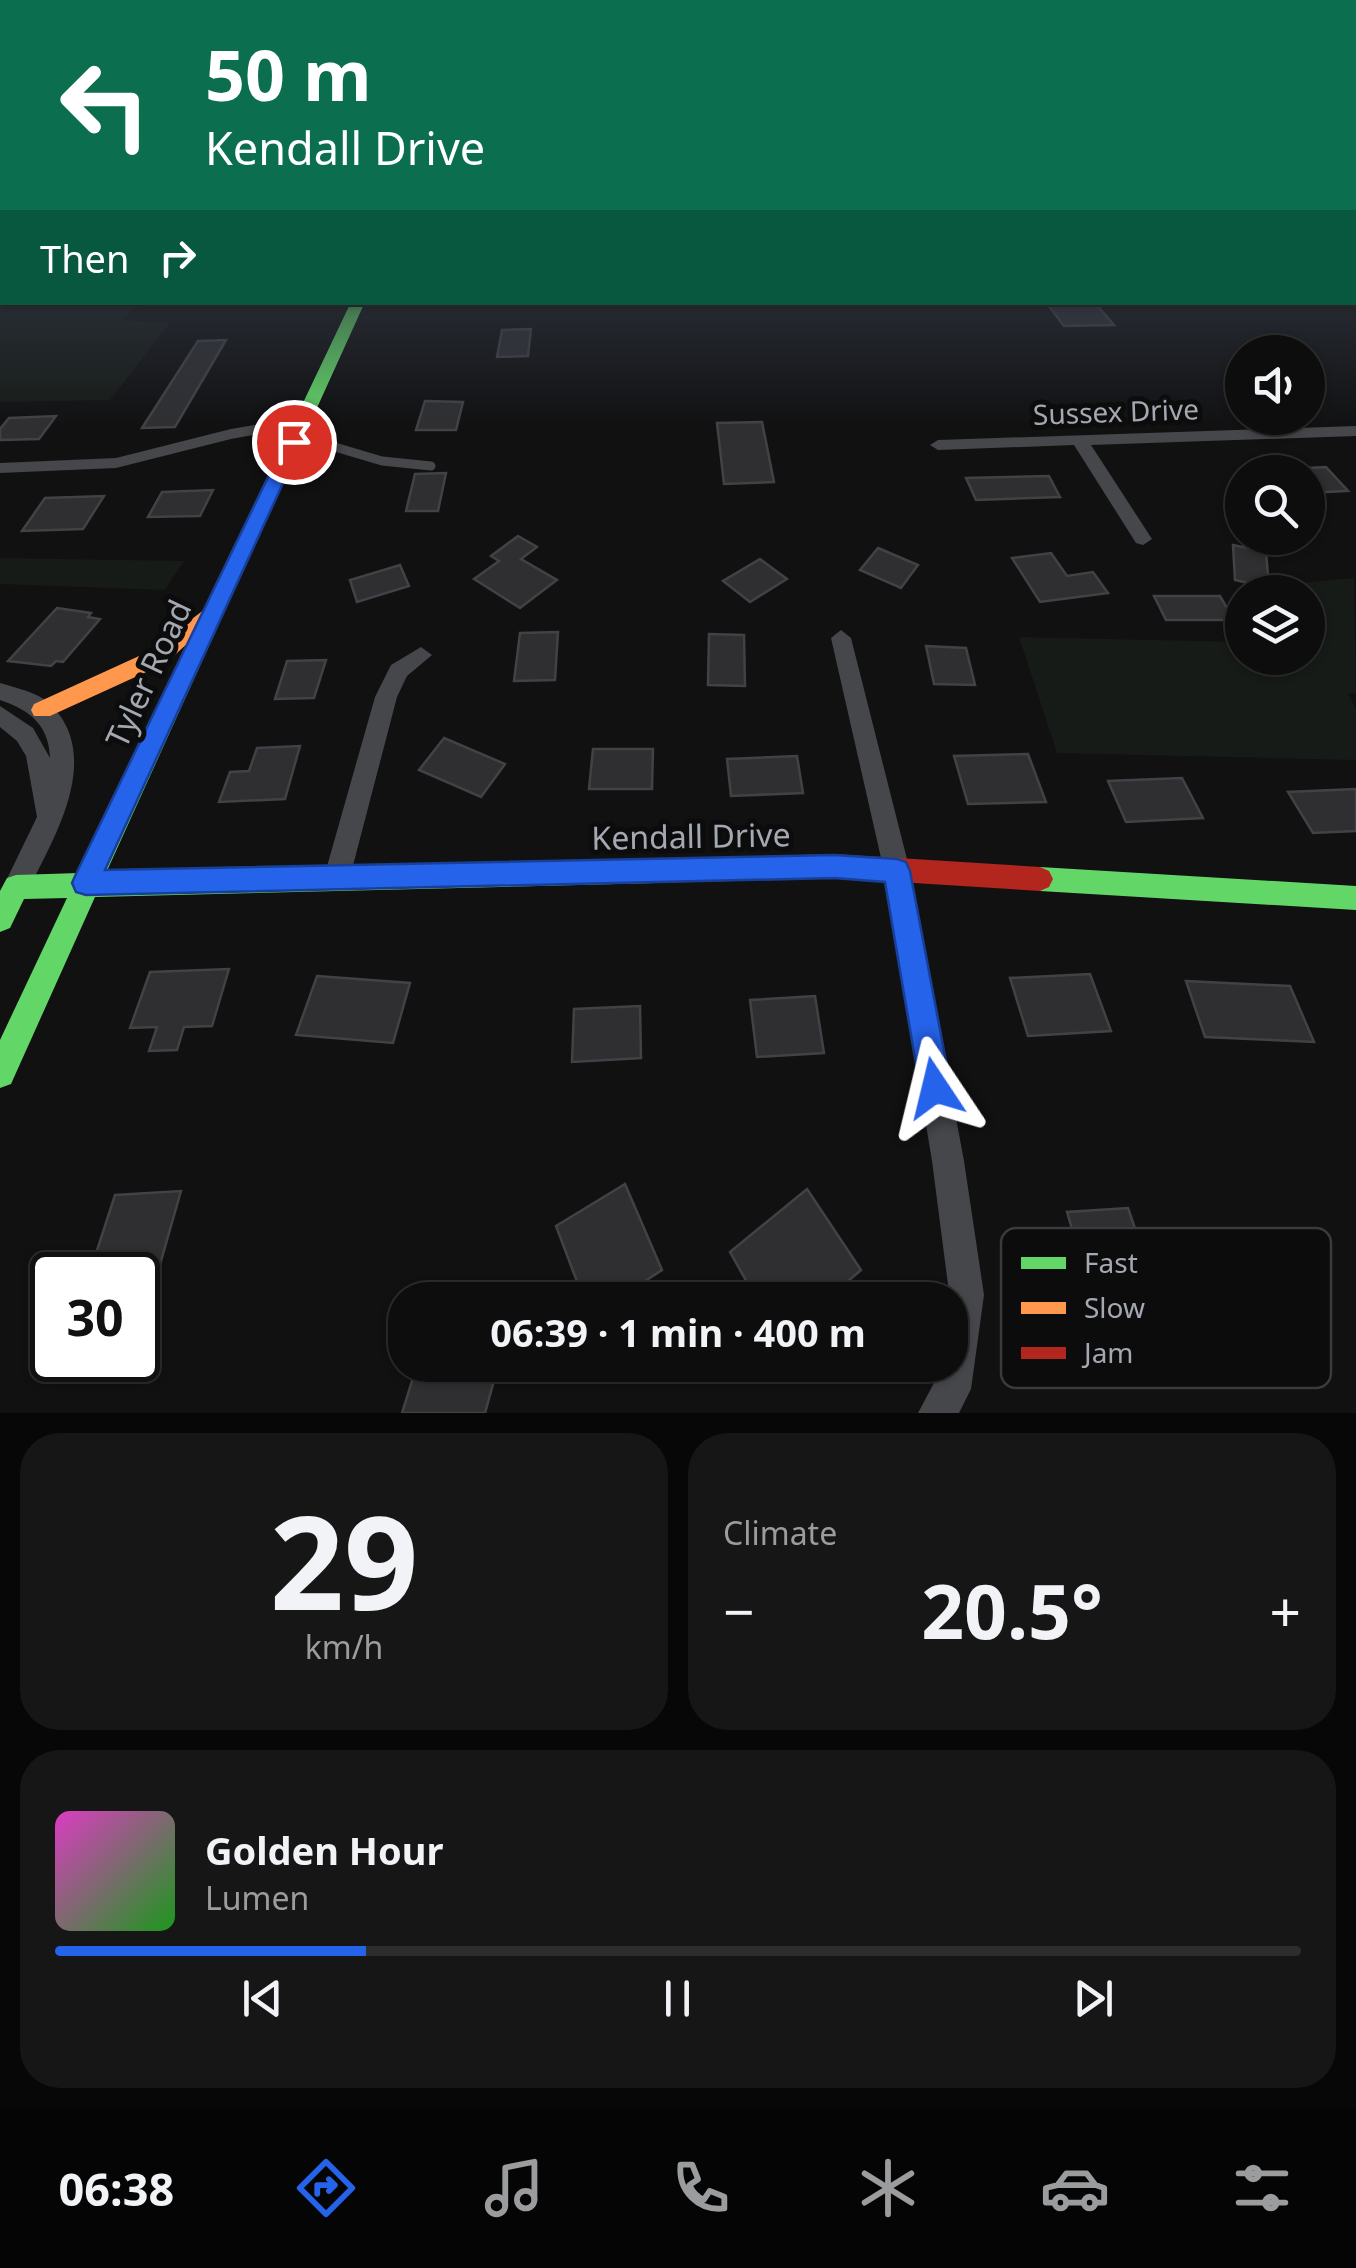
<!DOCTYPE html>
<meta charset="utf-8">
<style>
:root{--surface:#0d0d0e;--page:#161617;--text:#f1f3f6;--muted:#9a9c9e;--line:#2d2d2e;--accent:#2563eb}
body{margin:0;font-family:"Noto Sans",sans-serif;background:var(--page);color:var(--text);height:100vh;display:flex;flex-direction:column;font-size:38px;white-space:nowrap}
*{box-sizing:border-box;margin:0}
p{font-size:32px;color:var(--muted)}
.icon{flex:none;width:55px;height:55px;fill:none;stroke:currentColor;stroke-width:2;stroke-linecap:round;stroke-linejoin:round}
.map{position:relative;height:1413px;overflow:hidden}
.sheet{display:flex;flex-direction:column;gap:20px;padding:20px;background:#070708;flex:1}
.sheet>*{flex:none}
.banner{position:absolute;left:0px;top:0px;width:1358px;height:305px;box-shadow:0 2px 8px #0004,0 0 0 2px var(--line);background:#0b6e4f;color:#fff;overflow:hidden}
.tools{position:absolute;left:1225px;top:335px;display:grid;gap:20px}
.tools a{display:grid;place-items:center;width:100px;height:100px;border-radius:50%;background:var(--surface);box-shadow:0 2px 8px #0004,0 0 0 2px var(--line);font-size:50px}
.speed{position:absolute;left:30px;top:1252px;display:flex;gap:20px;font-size:50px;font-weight:700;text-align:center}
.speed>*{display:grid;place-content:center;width:130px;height:130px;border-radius:50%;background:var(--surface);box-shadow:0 2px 8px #0004,0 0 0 2px var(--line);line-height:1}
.speed .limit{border:5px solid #111;border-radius:15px;background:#fff;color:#111}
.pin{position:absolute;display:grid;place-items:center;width:85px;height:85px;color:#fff;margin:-42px;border:5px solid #fff;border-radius:50%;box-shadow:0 2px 10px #0007}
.me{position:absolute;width:110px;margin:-55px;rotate:350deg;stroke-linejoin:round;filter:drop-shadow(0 0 8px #0008)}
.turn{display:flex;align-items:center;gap:35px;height:210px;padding:0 40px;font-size:45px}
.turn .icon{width:130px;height:130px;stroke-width:2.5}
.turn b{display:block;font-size:70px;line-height:85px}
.then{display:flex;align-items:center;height:95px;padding:0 40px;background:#0003;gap:20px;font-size:38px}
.big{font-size:75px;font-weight:700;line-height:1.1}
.sheet .tile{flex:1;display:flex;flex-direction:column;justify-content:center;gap:15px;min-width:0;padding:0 35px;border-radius:40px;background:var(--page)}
.sheet .dial{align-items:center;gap:0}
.dial b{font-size:130px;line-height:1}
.song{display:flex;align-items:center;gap:30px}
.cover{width:120px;height:120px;border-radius:15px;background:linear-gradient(135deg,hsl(310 70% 55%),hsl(120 70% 35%))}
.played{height:10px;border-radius:5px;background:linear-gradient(90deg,var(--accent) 25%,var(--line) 25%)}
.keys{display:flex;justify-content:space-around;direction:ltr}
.heat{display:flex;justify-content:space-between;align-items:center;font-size:55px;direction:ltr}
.sheet .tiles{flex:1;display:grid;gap:20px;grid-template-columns:1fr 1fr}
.tile:last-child{grid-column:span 2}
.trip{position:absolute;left:388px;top:1282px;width:580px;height:100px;border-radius:40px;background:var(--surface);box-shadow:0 2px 8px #0004,0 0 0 2px var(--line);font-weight:700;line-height:100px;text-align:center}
.tabs{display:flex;height:160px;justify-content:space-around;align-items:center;background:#050506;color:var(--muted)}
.tabs .icon{width:70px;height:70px}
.tabs .active{color:var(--accent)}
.tabs b{font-size:45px;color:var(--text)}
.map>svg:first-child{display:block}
.green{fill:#161b17}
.building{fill:#2f2f32;stroke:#414245;stroke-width:2.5}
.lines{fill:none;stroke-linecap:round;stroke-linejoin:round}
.lane{stroke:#45474a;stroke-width:9}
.street{fill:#45474a;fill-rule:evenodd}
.fast{fill:#63d668;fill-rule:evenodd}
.slow{fill:#ff974d;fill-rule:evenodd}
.jam{fill:#b3261e;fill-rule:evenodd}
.route{fill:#2563eb;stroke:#184099;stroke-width:2.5}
.labels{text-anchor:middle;stroke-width:10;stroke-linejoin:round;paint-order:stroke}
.far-street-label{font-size:28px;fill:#a3a8b1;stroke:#0c0c0d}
.street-label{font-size:32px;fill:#a3a8b1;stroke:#0c0c0d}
.key{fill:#0c0c0d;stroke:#393b3e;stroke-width:2.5}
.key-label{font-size:28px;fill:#a3a8b1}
</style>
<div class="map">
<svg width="1356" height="1413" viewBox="0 0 1356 1413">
<rect width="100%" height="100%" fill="#111112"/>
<g class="green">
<path d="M0 229 2 302 150 303 131 311 123 320 170 323 110 400 0 402Z"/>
<path d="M0 558 184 561 165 590 0 584Z"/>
<path d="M1354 578 1356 693H1348L1356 709V760L1057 753 1019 637 1242 642V658H1308V592H1283L1289 584Z"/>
</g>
<g class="building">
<path d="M1096 304 1114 325 1064 326 1048 305Z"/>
<path d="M531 329 528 356 497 357 502 330Z"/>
<path d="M226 340 175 427 142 428 198 341Z"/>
<path d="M425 401 463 402 456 430H416Z"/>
<path d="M56 416 39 439 0 440V429L9 418Z"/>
<path d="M762 422 774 482 724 484 717 423Z"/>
<path d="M1326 467 1348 491 1308 493V468Z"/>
<path d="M446 473 438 511H406L415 474Z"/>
<path d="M1049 476 1060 497 976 500 966 478Z"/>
<path d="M213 490 200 516 148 517 162 492Z"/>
<path d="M104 496 83 529 22 531 45 498Z"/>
<path d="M518 536 537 547 521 559 557 580 520 608 474 579 499 561 491 556Z"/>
<path d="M1233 545 1266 552 1269 588 1235 580Z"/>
<path d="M878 548 918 565 901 588 860 570Z"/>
<path d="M1051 553 1067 576 1093 572 1108 593 1040 602 1012 558Z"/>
<path d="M760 559 787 579 750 602 723 581Z"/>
<path d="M400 565 409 586 357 602 350 580Z"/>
<path d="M1154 596H1220L1234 620H1166Z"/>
<path d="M57 608 91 613 88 617 100 619 63 662 56 661 51 666 8 661Z"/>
<path d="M558 632 555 680 514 681 520 633Z"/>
<path d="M709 634 744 635 745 686 708 685Z"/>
<path d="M926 646 966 648 975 685 934 684Z"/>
<path d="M326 660 314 698 275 699 287 661Z"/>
<path d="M444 738 505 764 481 797 419 770Z"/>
<path d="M300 746 285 799 219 802 230 772 249 771 257 748Z"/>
<path d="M593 749H653L652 789H589Z"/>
<path d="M1028 754 1046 802 968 804 954 756Z"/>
<path d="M797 756 803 793 731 796 727 759Z"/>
<path d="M1182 778 1203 818 1126 822 1108 781Z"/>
<path d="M1356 789V831L1313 833 1288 792Z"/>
<path d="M229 969 212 1026 184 1027 177 1050 149 1051 157 1027 130 1028 150 972Z"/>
<path d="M1090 974 1111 1031 1028 1036 1010 978Z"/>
<path d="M317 976 410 983 393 1043 296 1035Z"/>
<path d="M1186 981 1290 986 1314 1042 1205 1037Z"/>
<path d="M815 996 824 1053 757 1057 750 1000Z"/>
<path d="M640 1006 641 1058 572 1062 574 1009Z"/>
<path d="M625 1184 662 1270 616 1300H584L556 1226Z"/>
<path d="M807 1189 861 1270 826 1300H757L730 1252Z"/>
<path d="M181 1191 143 1324 138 1323V1275H89L115 1195Z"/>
<path d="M1128 1208 1180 1360 1144 1363 1133 1328 1102 1330 1067 1212Z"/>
<path d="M417 1365H452L495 1377 485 1413H402Z"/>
</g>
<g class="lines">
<path class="lane" d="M294 442H318L382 461 431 466"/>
<g class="street">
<rect x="1355" y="256" width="1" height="8"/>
<path d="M303 417 309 419V425L231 439 116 468 0 473V463L116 458 231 429Z"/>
<path d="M1356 426V436L1091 445 1152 539 1143 545 1136 543 1074 445 938 450 930 445 938 440Z"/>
<path d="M841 630 851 638 910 871 964 1161 984 1295 971 1389 959 1413H918L934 1383 937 1365H950V1300L932 1161 884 871 831 638Z"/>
<path d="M421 647 432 655 407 676 397 697 350 877 346 885 337 889 328 885 324 877 375 697 391 665Z"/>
<path d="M0 683C16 688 37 692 49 703 106 757 52 841 25 896L16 899 7 896 3 887 37 817 26 756 17 741 0 727V706L33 728 50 758C49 725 30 710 0 700Z"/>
</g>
<g class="fast">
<path d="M351 302H365L106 873 655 859 664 863 668 871 664 879 655 883 95 897 11 1084 0 1088V1040L67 898 24 899 10 928 0 932V891L7 878 16 875 79 873Z"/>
<path d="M1040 867 1356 886V910L1040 891 1031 887 1027 879 1031 871Z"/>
</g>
<path class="slow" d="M205 609 215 616 212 621 166 663 50 716H34L31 710 34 704 150 651Z"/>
<path class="jam" d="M834 854 1040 867 1049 871 1053 879 1049 887 1040 891 834 878 655 883 646 879 642 871 646 863 655 859Z"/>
</g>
<linearGradient id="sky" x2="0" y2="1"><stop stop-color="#09090a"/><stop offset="0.54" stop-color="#323844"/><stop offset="1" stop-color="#323844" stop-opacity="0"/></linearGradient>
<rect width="1356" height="427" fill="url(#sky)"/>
<path class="route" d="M294 437 302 442 105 870 834 855 897 859 906 862 910 871 951 1088 946 1099 935 1104 924 1099 920 1088 885 882 834 878 86 895 76 892 72 883 76 874 285 442Z"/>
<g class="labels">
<g class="far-street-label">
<text transform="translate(1116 412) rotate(-2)" y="10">Sussex Drive</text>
</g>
<g class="street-label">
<text transform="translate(149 674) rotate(-65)" y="11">Tyler Road</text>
<text transform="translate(691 837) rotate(-1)" y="11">Kendall Drive</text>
</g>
</g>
<rect x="1001" y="1228" width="330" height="160" rx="15" class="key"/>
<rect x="1021" y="1257" width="45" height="12" fill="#63d668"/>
<rect x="1021" y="1302" width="45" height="12" fill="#ff974d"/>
<rect x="1021" y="1347" width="45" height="12" fill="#b3261e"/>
<g class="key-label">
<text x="1084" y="1273">Fast</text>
<text x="1084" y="1318">Slow</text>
<text x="1084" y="1363">Jam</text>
</g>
</svg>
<div class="tools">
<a><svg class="icon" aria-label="sound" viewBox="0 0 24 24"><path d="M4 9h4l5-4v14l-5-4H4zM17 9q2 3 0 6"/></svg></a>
<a><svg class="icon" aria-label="search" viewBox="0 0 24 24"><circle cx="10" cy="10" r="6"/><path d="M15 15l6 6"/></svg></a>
<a><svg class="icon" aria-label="layers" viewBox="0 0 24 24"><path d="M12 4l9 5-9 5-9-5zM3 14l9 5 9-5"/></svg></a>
</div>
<div class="speed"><div class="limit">30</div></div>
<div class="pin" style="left:294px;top:442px;background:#d93025"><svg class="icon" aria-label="arrive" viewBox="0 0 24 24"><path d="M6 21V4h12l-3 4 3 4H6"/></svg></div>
<svg class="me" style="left:935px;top:1088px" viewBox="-20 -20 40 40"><path d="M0-17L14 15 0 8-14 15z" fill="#2563eb" stroke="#fff" stroke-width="4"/></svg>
<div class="trip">06:39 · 1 min · 400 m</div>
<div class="banner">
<div class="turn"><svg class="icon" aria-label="left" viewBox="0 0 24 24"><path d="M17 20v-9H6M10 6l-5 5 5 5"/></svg><div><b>50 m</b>Kendall Drive</div></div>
<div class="then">Then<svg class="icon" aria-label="right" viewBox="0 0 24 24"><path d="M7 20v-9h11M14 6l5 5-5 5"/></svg></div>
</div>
</div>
<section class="sheet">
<div class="tiles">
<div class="tile dial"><b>29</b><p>km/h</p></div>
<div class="tile"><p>Climate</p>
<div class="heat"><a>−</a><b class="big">20.5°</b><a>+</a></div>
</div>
<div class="tile">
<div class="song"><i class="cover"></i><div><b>Golden Hour</b><p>Lumen</p></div></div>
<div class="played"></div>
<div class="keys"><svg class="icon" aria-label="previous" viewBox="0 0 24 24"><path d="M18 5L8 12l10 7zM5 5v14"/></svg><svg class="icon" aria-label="pause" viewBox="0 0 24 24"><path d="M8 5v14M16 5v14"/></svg><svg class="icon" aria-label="next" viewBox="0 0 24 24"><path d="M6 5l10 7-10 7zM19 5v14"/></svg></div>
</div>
</div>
</section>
<nav class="tabs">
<b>06:38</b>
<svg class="icon active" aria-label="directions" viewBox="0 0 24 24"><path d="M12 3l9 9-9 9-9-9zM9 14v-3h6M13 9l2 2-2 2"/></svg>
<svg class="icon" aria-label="music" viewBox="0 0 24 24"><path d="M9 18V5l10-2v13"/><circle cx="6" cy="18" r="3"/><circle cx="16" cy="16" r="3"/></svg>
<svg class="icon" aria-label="phone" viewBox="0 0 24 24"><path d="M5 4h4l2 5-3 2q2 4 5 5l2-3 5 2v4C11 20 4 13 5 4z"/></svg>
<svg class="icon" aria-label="climate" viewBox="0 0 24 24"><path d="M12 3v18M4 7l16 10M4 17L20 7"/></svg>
<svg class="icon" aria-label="car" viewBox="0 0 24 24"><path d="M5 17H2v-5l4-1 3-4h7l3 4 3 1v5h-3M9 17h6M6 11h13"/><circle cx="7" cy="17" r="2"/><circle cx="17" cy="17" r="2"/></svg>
<svg class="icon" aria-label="filters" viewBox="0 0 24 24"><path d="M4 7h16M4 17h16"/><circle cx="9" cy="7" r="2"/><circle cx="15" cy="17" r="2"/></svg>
</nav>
